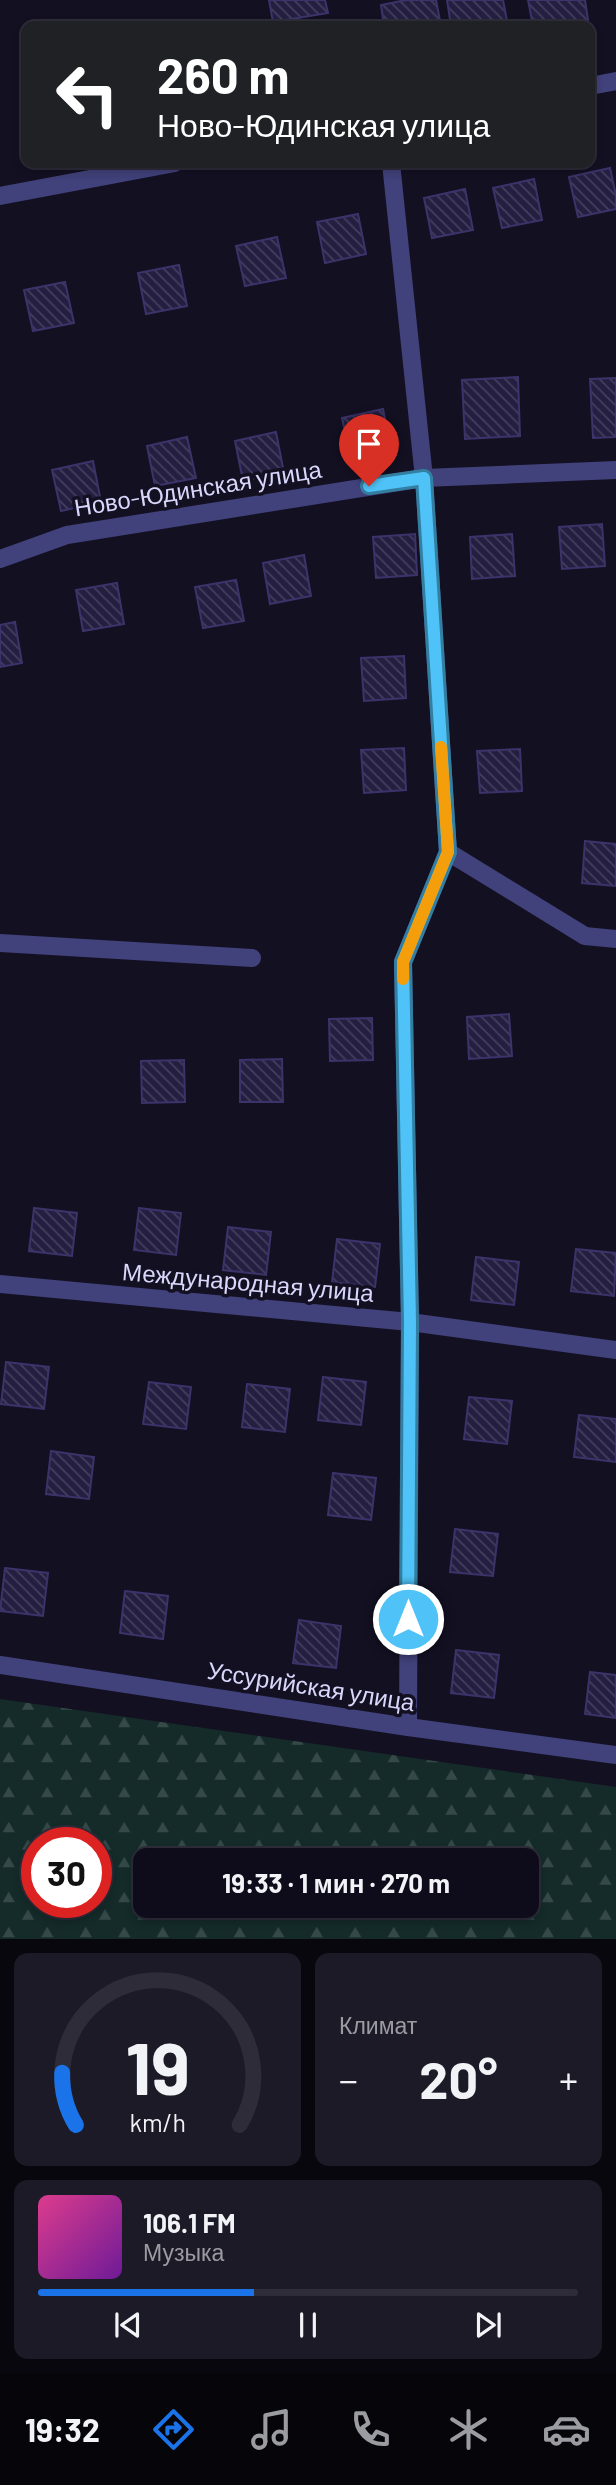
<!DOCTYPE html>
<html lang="ru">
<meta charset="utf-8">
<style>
:root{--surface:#0e0c1a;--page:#1c1a27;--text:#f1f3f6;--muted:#9b9ba2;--line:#2e2c39;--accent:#1a73e8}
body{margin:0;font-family:Barlow,sans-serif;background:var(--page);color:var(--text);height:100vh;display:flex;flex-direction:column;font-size:26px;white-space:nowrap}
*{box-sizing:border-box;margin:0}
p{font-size:23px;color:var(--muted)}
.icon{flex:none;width:38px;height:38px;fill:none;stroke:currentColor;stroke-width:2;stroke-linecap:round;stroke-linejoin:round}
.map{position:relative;height:1939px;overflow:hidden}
.side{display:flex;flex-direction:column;gap:14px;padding:14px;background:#08070e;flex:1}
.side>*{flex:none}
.guide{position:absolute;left:21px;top:21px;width:574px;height:147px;border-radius:14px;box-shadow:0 4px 10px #0003,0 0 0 2px var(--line);background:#202124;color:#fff;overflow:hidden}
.speed{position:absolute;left:21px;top:1827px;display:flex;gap:14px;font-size:35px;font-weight:700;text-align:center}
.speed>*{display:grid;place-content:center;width:91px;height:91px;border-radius:50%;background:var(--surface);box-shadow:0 4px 10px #0003,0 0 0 2px var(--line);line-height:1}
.speed .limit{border:10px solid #d22;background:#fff;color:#111}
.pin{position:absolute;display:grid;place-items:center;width:60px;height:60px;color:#fff;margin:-72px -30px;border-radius:50% 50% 50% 0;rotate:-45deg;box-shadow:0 0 7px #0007}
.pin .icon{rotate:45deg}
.me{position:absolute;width:77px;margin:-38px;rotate:0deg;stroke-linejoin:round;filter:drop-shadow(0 0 5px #0008)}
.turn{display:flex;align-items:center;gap:24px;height:147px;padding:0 21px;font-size:32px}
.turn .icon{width:91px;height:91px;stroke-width:2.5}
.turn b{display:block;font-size:49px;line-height:60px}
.big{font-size:52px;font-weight:700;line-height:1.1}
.side .card{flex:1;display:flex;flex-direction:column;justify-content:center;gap:10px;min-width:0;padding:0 24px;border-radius:14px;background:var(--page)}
.side .dial{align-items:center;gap:0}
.dial svg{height:182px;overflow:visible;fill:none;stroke:var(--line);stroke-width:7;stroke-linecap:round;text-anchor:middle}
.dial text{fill:var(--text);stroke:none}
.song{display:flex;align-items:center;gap:21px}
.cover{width:84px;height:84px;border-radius:10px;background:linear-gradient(135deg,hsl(330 70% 55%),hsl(280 70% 35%))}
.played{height:7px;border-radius:4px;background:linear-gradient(90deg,var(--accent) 40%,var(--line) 40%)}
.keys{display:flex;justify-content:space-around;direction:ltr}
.heat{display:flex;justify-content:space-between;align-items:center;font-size:38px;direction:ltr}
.side .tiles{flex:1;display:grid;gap:14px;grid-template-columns:1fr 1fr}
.card:last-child{grid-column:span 2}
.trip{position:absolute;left:133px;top:1848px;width:406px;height:70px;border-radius:14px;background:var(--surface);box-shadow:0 4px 10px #0003,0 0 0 2px var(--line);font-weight:700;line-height:70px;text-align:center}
.tabs{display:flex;height:112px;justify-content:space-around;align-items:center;background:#06050a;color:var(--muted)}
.tabs .icon{width:49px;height:49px}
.tabs .selected{color:var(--accent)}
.tabs b{font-size:32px;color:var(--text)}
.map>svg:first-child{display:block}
.forest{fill:url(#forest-firs);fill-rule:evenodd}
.building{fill:url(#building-back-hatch);stroke:#3c336a;stroke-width:2}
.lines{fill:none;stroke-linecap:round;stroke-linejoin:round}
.minor{stroke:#41417b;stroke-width:18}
.route-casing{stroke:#337fa1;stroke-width:18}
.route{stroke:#4fc3f7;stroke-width:12}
.slow{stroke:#f59e0b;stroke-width:12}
.labels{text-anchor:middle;stroke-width:7;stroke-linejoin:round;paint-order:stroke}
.street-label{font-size:24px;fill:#d8d6fa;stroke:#131022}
</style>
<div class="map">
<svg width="616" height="1939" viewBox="0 0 616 1939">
<defs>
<pattern id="forest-firs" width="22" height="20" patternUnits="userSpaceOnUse" patternTransform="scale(1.75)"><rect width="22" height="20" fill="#142b29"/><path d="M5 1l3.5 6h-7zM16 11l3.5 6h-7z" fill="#354949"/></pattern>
<pattern id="building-back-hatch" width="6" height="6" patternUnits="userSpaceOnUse" patternTransform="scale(1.75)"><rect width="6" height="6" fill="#241f41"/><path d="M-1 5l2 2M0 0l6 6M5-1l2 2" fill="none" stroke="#433f5d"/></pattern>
</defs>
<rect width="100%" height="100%" fill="#131022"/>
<path class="forest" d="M0 1699 616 1787V1939H0ZM37 1843H96V1902H37ZM145 1860H527V1906H145Z"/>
<g class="building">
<path d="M269 0H325L328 13 273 22Z"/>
<path d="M406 0H436L441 26H384L381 5Z"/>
<path d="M447 0H503L508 26H451Z"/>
<path d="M528 0H585L588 20 553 26H533Z"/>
<path d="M26 80V108L22 81Z"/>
<path d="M610 168 616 195V209L578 217 569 177Z"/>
<path d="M534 179 542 220 502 228 493 188Z"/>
<path d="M465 189 473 230 432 238 424 198Z"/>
<path d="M358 214 366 254 325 263 317 222Z"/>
<path d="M277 237 286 278 245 286 236 246Z"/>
<path d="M179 265 187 306 146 314 138 273Z"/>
<path d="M65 282 74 323 33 331 24 290Z"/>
<path d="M518 377 520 436 465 439 462 380Z"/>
<path d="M616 378V437L593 438 590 379Z"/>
<path d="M383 409 391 449 351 458 342 418Z"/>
<path d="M276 432 284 473 243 481 235 441Z"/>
<path d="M187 437 196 478 155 486 147 446Z"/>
<path d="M93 461 101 502 61 511 52 470Z"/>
<path d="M602 524 605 566 562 569 559 527Z"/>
<path d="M415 534 417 575 376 578 373 537Z"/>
<path d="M512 534 515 576 472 579 470 537Z"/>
<path d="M304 555 311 596 270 604 263 563Z"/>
<path d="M236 580 244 621 203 628 195 587Z"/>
<path d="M117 583 124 624 83 631 76 590Z"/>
<path d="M15 622 22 663 0 667V625Z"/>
<path d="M404 656 406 698 364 701 361 658Z"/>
<path d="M404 748 406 790 364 793 361 750Z"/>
<path d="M520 749 522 791 480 793 477 751Z"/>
<path d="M585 841 616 844V886L582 883Z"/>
<path d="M509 1014 512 1056 469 1059 467 1017Z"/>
<path d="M372 1018 373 1060 330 1061 329 1019Z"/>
<path d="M282 1059 283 1102H240V1060Z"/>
<path d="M184 1060 185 1102 142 1103 141 1061Z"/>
<path d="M34 1208 77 1213 72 1256 29 1251Z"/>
<path d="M139 1208 181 1213 176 1255 134 1250Z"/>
<path d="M228 1227 271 1232 266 1275 223 1270Z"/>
<path d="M337 1239 380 1244 375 1287 332 1282Z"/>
<path d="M576 1249 616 1253 614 1296 571 1291Z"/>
<path d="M476 1257 519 1262 514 1305 471 1300Z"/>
<path d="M6 1362 49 1367 44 1409 1 1404Z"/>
<path d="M323 1377 366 1382 361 1425 318 1420Z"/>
<path d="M149 1382 191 1387 186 1429 143 1424Z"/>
<path d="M247 1384 290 1389 285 1432 242 1427Z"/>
<path d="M469 1397 512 1401 507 1444 464 1439Z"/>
<path d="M579 1415 616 1419V1462L574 1457Z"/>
<path d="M51 1451 94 1457 89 1499 46 1494Z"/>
<path d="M333 1473 376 1478 371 1520 328 1515Z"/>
<path d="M455 1529 498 1534 493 1576 450 1572Z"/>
<path d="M5 1568 48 1573 43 1616 0 1611Z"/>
<path d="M125 1591 168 1596 163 1639 120 1633Z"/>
<path d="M299 1620 341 1626 336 1668 293 1663Z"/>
<path d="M456 1650 499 1655 494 1698 451 1693Z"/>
<path d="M590 1672 616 1675V1718L585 1714Z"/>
</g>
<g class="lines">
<g class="minor">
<path d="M590 86 616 81"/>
<path d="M391 163 424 478 448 852 403 962 410 1322 408 1727"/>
<path d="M0 196 175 163"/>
<path d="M0 559 67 535 424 478 616 470"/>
<path d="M448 852 585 936 616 939"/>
<path d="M0 943 252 958"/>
<path d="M0 1284 410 1322 616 1350"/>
<path d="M0 1665 408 1727 616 1755"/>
</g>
</g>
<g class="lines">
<g class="route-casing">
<path id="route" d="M369 486 424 478 448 852 403 962 410 1322 408 1619"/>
</g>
<use href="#route" class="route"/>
<path class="slow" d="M403 979V962L448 852 441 747"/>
</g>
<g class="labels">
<g class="street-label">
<text transform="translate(198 489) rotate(-9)" y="8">Ново-Юдинская улица</text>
<text transform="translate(248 1283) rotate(5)" y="8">Международная улица</text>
<text transform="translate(311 1687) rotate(9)" y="8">Уссурийская улица</text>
</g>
</g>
</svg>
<div class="speed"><div class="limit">30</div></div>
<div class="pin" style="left:369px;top:486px;background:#d93025"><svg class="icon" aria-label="arrive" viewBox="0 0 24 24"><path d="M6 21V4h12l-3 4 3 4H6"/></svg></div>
<svg class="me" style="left:408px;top:1619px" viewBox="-20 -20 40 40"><circle r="17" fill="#4fc3f7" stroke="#fff" stroke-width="3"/><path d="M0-11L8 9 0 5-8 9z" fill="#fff"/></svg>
<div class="trip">19:33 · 1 мин · 270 m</div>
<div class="guide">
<div class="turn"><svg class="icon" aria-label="left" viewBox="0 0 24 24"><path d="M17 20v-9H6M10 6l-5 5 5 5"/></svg><div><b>260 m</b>Ново-Юдинская улица</div></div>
</div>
</div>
<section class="side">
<div class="tiles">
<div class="card dial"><svg viewBox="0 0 100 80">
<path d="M14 69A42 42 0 1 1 86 69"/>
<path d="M14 69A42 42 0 0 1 8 46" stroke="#1a73e8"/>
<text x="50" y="56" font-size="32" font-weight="700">19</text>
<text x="50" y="72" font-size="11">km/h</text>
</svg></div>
<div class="card"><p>Климат</p>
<div class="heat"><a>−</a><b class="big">20°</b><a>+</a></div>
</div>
<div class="card">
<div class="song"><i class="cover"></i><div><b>106.1 FM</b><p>Музыка</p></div></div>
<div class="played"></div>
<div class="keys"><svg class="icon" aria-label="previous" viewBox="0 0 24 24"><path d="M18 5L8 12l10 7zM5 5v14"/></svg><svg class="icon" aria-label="pause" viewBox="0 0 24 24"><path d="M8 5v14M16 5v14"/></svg><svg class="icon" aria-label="next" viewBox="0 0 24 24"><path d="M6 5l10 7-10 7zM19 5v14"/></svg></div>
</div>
</div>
</section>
<nav class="tabs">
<b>19:32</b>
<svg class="icon selected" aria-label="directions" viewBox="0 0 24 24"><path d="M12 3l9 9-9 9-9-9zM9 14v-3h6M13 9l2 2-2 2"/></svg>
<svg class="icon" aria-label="music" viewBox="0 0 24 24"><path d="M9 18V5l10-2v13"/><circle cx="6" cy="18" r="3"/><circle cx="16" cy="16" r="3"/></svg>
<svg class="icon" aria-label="phone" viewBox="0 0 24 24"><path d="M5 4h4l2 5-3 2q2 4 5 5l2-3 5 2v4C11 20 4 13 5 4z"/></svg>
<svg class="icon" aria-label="climate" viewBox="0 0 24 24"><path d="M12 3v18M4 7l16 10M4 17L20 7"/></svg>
<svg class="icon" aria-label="car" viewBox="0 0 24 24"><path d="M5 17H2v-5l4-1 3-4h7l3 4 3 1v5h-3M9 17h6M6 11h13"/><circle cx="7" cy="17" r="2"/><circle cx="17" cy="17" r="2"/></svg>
</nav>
